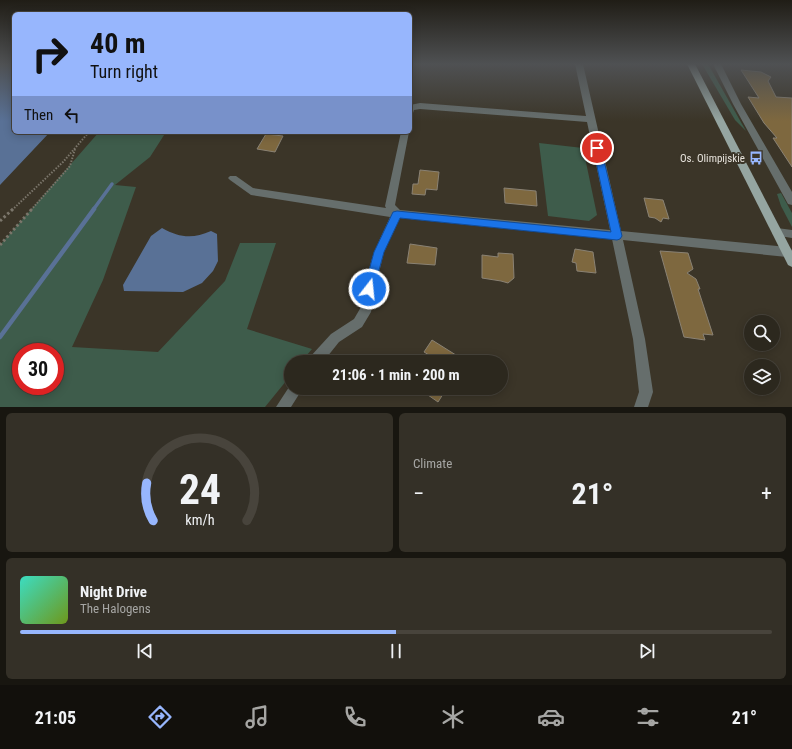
<!DOCTYPE html>
<meta charset="utf-8">
<style>
:root{--surface:#2c281e;--page:#343027;--text:#f1f3f6;--muted:#a6a6a4;--line:#48443c;--accent:#97b6fd}
body{margin:0;font-family:"Roboto Condensed",sans-serif;background:var(--page);color:var(--text);height:100vh;display:flex;flex-direction:column;font-size:15px;white-space:nowrap}
*{box-sizing:border-box;margin:0}
p{font-size:13px;color:var(--muted)}
.icon{flex:none;width:22px;height:22px;fill:none;stroke:currentColor;stroke-width:2;stroke-linecap:round;stroke-linejoin:round}
.map{position:relative;height:407px;overflow:hidden}
.panel{display:flex;flex-direction:column;gap:6px;padding:6px;background:#181610;flex:1}
.panel>*{flex:none}
.top-card{position:absolute;left:12px;top:12px;width:400px;height:122px;border-radius:6px;box-shadow:0 2px 10px #0003,0 0 0 1px var(--line);background:#97b6fd;color:#111;overflow:hidden}
.buttons{position:absolute;left:744px;top:315px;display:grid;gap:8px}
.buttons a{display:grid;place-items:center;width:36px;height:36px;border-radius:50%;background:var(--surface);box-shadow:0 2px 10px #0003,0 0 0 1px var(--line);font-size:20px}
.speed{position:absolute;left:12px;top:343px;display:flex;gap:8px;font-size:20px;font-weight:700;text-align:center}
.speed>*{display:grid;place-content:center;width:52px;height:52px;border-radius:50%;background:var(--surface);box-shadow:0 2px 10px #0003,0 0 0 1px var(--line);line-height:1}
.speed .limit{border:6px solid #d22;background:#fff;color:#111}
.pin{position:absolute;display:grid;place-items:center;width:34px;height:34px;color:#fff;margin:-17px;border:2px solid #fff;border-radius:50%;box-shadow:0 1px 4px #0007}
.me{position:absolute;width:44px;margin:-22px;rotate:16deg;stroke-linejoin:round;filter:drop-shadow(0 0 3px #0008)}
.turn{display:flex;align-items:center;gap:14px;height:84px;padding:0 12px;font-size:18px}
.turn .icon{width:52px;height:52px;stroke-width:2.5}
.turn b{display:block;font-size:28px;line-height:34px}
.then{display:flex;align-items:center;height:38px;padding:0 12px;background:#0003;gap:8px;font-size:15px}
.big{font-size:30px;font-weight:700;line-height:1.1}
.panel .tile{flex:1;display:flex;flex-direction:column;justify-content:center;gap:6px;min-width:0;padding:0 14px;border-radius:6px;background:var(--page)}
.panel .dial{align-items:center;gap:0}
.dial svg{height:104px;overflow:visible;fill:none;stroke:var(--line);stroke-width:7;stroke-linecap:round;text-anchor:middle}
.dial text{fill:var(--text);stroke:none}
.song{display:flex;align-items:center;gap:12px}
.cover{width:48px;height:48px;border-radius:6px;background:linear-gradient(135deg,hsl(170 70% 55%),hsl(80 70% 35%))}
.played{height:4px;border-radius:2px;background:linear-gradient(90deg,var(--accent) 50%,var(--line) 50%)}
.keys{display:flex;justify-content:space-around;direction:ltr}
.heat{display:flex;justify-content:space-between;align-items:center;font-size:22px;direction:ltr}
.panel .tiles{flex:1;display:grid;gap:6px;grid-template-columns:1fr 1fr}
.tile:last-child{grid-column:span 2}
.trip{position:absolute;left:284px;top:355px;width:224px;height:40px;border-radius:20px;background:var(--surface);box-shadow:0 2px 10px #0003,0 0 0 1px var(--line);font-weight:700;line-height:40px;text-align:center}
.dock{display:flex;height:64px;justify-content:space-around;align-items:center;background:#12100c;color:var(--muted)}
.dock .icon{width:28px;height:28px}
.dock .on{color:var(--accent)}
.dock b{font-size:18px;color:var(--text)}
.map>svg:first-child{display:block}
.green{fill:#3e5c4b;fill-rule:evenodd}
.water{fill:#597196}
.lines{fill:none;stroke-linecap:round;stroke-linejoin:round}
.stream-far1{stroke:#597196;stroke-width:3.5}
.stream{stroke:#597196;stroke-width:4.5}
.building{fill:#7e683f;stroke:#8a8274}
.path-far1{stroke:#7b766b;stroke-width:2;stroke-dasharray:1.5 1.5;stroke-linecap:butt}
.path{stroke:#7b766b;stroke-width:3;stroke-dasharray:2.5 2.5;stroke-linecap:butt}
.minor{fill:#666e6c;fill-rule:evenodd}
.major{fill:#95a5a1;fill-rule:evenodd}
.route{fill:#1a73e8;stroke:#114b97}
.labels{text-anchor:middle;stroke-width:4;stroke-linejoin:round;paint-order:stroke}
.poi-label{font-size:11px;fill:#e6e2db;stroke:#3b3528;text-anchor:end}
</style>
<div class="map">
<svg width="792" height="407" viewBox="0 0 792 407">
<rect width="100%" height="100%" fill="#3b3528"/>
<g class="green">
<path d="M702 64H708L746 131 735 120Z"/>
<path d="M99 132H166L150 157 115 185 136 187 103 280 72 347 158 352 225 281 240 243H276L247 329 312 349 301 362H291V375L265 407H0V245ZM21 352H55V386H21Z"/>
<path d="M539 143 583 148 597 215 589 221 548 216Z"/>
<path d="M781 193 792 213V227L781 206 777 194Z"/>
</g>
<g class="water">
<path d="M0 64H14V132H50L0 185Z"/>
<path d="M162 228C180 238 193 239 211 231L217 234 218 261 213 271 202 283 183 292 124 291 123 285 151 236Z"/>
</g>
<g class="lines">
<path class="stream-far1" d="M93 210 112 184"/>
<path class="stream" d="M0 337 94 209"/>
</g>
<g class="building">
<path d="M741 70 761 72 771 77 768 81 776 97 792 98V167L773 138H777L764 123 748 97 759 98Z"/>
<path d="M266 134 283 136 275 152 257 149Z"/>
<path d="M420 170 439 172 437 190 426 189 425 195 412 194 413 184H418Z"/>
<path d="M504 188 536 191 537 206 505 203Z"/>
<path d="M644 198 663 200 669 219 663 218 661 222 655 218 649 217Z"/>
<path d="M410 244 437 248 435 265 407 263Z"/>
<path d="M575 249 593 252 596 273 577 271 576 263 572 262Z"/>
<path d="M660 251 688 253 693 269 687 273 696 279 700 289H698L713 335 703 334 705 340 684 337Z"/>
<path d="M498 253 513 254 514 278 508 283 501 281 482 278V255L498 257Z"/>
<path d="M432 340 467 362H431L434 358 424 352Z"/>
<path d="M418 388H447L438 402Z"/>
</g>
<g class="lines">
<g class="path-far1">
<path d="M12 210 63 162 89 132"/>
<path d="M31 210 70 166 75 149"/>
</g>
<g class="path">
<path d="M0 221 13 209"/>
<path d="M0 245 32 209"/>
</g>
<g class="minor">
<path d="M575 64H583L621 231 787 247 791 249 792 251 791 255 787 257 623 240 645 339 653 392 648 407H634L639 392 633 339 612 239 400 218 384 252 375 289 371 312 362 327 339 342 323 362H309L310 357 331 334 354 319 361 307 363 289 374 252 390 217 251 195 230 180 228 178 230 176H236L253 188 386 208 385 206 401 132H409L395 205 400 210 610 230 587 122 420 109 414 110 413 113 410 114V105L420 103 586 116Z"/>
<path d="M713 64H721L741 104 792 192V205L788 204 733 104Z"/>
<path d="M777 228 792 230V238L773 235 772 232 773 229Z"/>
<path d="M291 384V388H303L291 407H276Z"/>
</g>
<path class="major" d="M687 64H695L792 251V267L788 265Z"/>
</g>
<linearGradient id="sky" x2="0" y2="1"><stop stop-color="#201d16"/><stop offset="0.53" stop-color="#4f5153"/><stop offset="1" stop-color="#4f5153" stop-opacity="0"/></linearGradient>
<rect width="792" height="121" fill="url(#sky)"/>
<path class="route" d="M597 145 601 148 622 236 620 239 617 240 400 218 384 252 373 292 369 294 365 292 364 289 374 252 393 212 397 211 611 232 593 148Z"/>
<defs>
<g id="bus-bare" transform="scale(1.08)"><path d="M-5-6H5V4H4V6H2V4H-2V6H-4V4H-5ZM-3.5-4V0h7V-4ZM-3.5 1.2v1.5H-2V1.2ZM2 1.2v1.5H3.5V1.2Z" fill="#97b6fd" stroke="#3b3528" stroke-width="2.5" paint-order="stroke"/></g>
</defs>
<g fill-rule="evenodd">
<use href="#bus-bare" x="756" y="158"/>
</g>
<g class="labels">
<g class="poi-label">
<text x="745" y="162">Os. Olimpijskie</text>
</g>
</g>
</svg>
<div class="buttons">
<a><svg class="icon" aria-label="search" viewBox="0 0 24 24"><circle cx="10" cy="10" r="6"/><path d="M15 15l6 6"/></svg></a>
<a><svg class="icon" aria-label="layers" viewBox="0 0 24 24"><path d="M12 4l9 5-9 5-9-5zM3 14l9 5 9-5"/></svg></a>
</div>
<div class="speed"><div class="limit">30</div></div>
<div class="pin" style="left:597px;top:148px;background:#d93025"><svg class="icon" aria-label="arrive" viewBox="0 0 24 24"><path d="M6 21V4h12l-3 4 3 4H6"/></svg></div>
<svg class="me" style="left:369px;top:289px" viewBox="-20 -20 40 40"><circle r="17" fill="#1a73e8" stroke="#fff" stroke-width="3"/><path d="M0-11L8 9 0 5-8 9z" fill="#fff"/></svg>
<div class="trip">21:06 · 1 min · 200 m</div>
<div class="top-card">
<div class="turn"><svg class="icon" aria-label="right" viewBox="0 0 24 24"><path d="M7 20v-9h11M14 6l5 5-5 5"/></svg><div><b>40 m</b>Turn right</div></div>
<div class="then">Then<svg class="icon" aria-label="left" viewBox="0 0 24 24"><path d="M17 20v-9H6M10 6l-5 5 5 5"/></svg></div>
</div>
</div>
<section class="panel">
<div class="tiles">
<div class="tile dial"><svg viewBox="0 0 100 80">
<path d="M14 69A42 42 0 1 1 86 69"/>
<path d="M14 69A42 42 0 0 1 9 40" stroke="#97b6fd"/>
<text x="50" y="56" font-size="32" font-weight="700">24</text>
<text x="50" y="72" font-size="11">km/h</text>
</svg></div>
<div class="tile"><p>Climate</p>
<div class="heat"><a>−</a><b class="big">21°</b><a>+</a></div>
</div>
<div class="tile">
<div class="song"><i class="cover"></i><div><b>Night Drive</b><p>The Halogens</p></div></div>
<div class="played"></div>
<div class="keys"><svg class="icon" aria-label="previous" viewBox="0 0 24 24"><path d="M18 5L8 12l10 7zM5 5v14"/></svg><svg class="icon" aria-label="pause" viewBox="0 0 24 24"><path d="M8 5v14M16 5v14"/></svg><svg class="icon" aria-label="next" viewBox="0 0 24 24"><path d="M6 5l10 7-10 7zM19 5v14"/></svg></div>
</div>
</div>
</section>
<nav class="dock">
<b>21:05</b>
<svg class="icon on" aria-label="directions" viewBox="0 0 24 24"><path d="M12 3l9 9-9 9-9-9zM9 14v-3h6M13 9l2 2-2 2"/></svg>
<svg class="icon" aria-label="music" viewBox="0 0 24 24"><path d="M9 18V5l10-2v13"/><circle cx="6" cy="18" r="3"/><circle cx="16" cy="16" r="3"/></svg>
<svg class="icon" aria-label="phone" viewBox="0 0 24 24"><path d="M5 4h4l2 5-3 2q2 4 5 5l2-3 5 2v4C11 20 4 13 5 4z"/></svg>
<svg class="icon" aria-label="climate" viewBox="0 0 24 24"><path d="M12 3v18M4 7l16 10M4 17L20 7"/></svg>
<svg class="icon" aria-label="car" viewBox="0 0 24 24"><path d="M5 17H2v-5l4-1 3-4h7l3 4 3 1v5h-3M9 17h6M6 11h13"/><circle cx="7" cy="17" r="2"/><circle cx="17" cy="17" r="2"/></svg>
<svg class="icon" aria-label="filters" viewBox="0 0 24 24"><path d="M4 7h16M4 17h16"/><circle cx="9" cy="7" r="2"/><circle cx="15" cy="17" r="2"/></svg>
<b>21°</b>
</nav>
